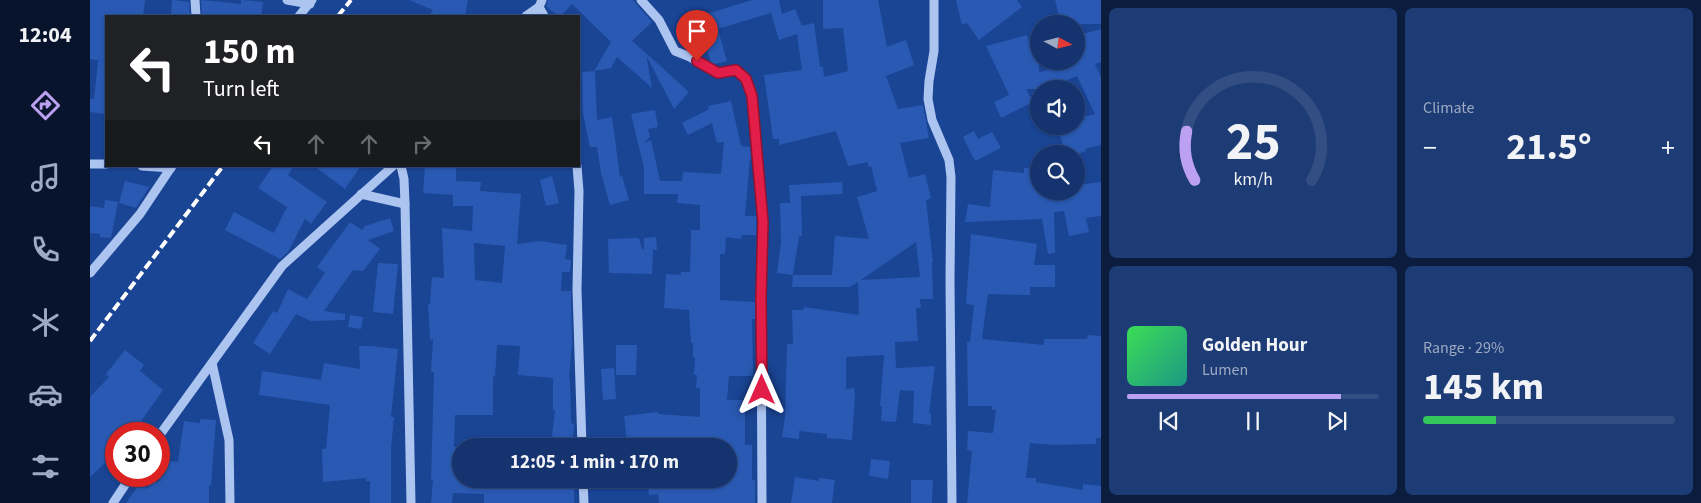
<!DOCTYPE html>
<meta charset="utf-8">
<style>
:root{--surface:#14336f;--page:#1d3b74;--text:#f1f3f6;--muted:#9daac3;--line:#334e82;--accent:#bca0f2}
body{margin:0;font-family:"Source Sans 3",sans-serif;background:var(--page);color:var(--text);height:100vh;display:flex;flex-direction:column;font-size:19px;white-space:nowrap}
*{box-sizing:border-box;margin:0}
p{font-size:16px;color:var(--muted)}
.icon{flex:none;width:28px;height:28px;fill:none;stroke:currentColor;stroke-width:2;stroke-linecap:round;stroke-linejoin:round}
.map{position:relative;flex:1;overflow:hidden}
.side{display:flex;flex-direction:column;gap:8px;padding:8px;background:#0b1c3d;width:600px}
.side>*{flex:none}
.top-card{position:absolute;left:15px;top:15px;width:475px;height:152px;border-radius:0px;box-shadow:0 1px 4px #0004,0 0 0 1px var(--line);background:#202124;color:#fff;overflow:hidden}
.needle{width:32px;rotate:97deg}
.fabs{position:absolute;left:940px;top:15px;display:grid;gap:10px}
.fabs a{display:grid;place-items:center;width:55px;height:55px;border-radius:50%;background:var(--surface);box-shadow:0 1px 4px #0004,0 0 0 1px var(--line);font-size:25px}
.speed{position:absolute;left:15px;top:422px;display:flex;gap:10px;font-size:25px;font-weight:700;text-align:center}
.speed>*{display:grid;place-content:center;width:65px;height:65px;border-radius:50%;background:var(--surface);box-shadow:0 1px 4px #0004,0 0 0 1px var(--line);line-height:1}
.speed .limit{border:8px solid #d22;background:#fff;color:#111}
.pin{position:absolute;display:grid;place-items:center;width:42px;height:42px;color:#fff;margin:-51px -21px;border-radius:50% 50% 50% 0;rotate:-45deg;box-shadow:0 0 5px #0007}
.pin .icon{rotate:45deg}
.me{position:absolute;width:55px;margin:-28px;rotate:0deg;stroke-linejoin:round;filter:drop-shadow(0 0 4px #0008)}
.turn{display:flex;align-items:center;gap:18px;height:105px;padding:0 15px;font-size:22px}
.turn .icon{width:65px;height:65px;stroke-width:2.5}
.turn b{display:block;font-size:35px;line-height:42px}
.lanes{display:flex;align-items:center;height:48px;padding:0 15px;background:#0003;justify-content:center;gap:25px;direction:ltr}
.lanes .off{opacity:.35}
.big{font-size:38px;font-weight:700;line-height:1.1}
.side .tile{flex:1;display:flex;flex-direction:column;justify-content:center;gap:8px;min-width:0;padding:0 18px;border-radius:8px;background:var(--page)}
.side .dial{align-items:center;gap:0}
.dial svg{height:130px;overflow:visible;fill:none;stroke:var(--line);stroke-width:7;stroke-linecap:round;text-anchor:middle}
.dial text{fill:var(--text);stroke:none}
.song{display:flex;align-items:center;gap:15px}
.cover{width:60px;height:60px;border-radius:8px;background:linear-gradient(135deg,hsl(130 70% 55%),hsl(170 70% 35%))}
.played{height:5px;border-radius:2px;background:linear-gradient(90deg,var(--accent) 85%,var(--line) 85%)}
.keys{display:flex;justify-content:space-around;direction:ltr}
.heat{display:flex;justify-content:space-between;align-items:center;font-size:28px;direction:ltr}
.charge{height:8px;border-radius:4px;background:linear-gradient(90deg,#34c759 29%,var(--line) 0)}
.side .tiles{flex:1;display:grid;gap:8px;grid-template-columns:repeat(2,1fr)}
.trip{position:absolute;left:362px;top:438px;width:285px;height:50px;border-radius:25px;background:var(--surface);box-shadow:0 1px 4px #0004,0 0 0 1px var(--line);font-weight:700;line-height:50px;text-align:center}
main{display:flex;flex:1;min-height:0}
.tab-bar{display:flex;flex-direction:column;width:90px;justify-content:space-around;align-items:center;background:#08142c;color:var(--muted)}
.tab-bar .icon{width:35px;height:35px}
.tab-bar .selected{color:var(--accent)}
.tab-bar b{font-size:22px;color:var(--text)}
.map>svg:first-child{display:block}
.building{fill:#2959b2;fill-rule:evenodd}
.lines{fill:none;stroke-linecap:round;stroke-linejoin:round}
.minor{stroke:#acc4f0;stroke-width:9}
.rail{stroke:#fff;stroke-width:4;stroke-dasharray:9 4;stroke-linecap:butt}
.route-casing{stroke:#92132f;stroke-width:12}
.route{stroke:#e11d48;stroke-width:9}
</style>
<main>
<nav class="tab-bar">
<b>12:04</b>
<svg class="icon selected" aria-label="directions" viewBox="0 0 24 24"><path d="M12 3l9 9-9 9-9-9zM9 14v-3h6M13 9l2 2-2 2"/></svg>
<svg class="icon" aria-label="music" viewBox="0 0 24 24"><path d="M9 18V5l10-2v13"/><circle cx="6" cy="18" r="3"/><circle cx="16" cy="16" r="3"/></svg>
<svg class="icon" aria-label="phone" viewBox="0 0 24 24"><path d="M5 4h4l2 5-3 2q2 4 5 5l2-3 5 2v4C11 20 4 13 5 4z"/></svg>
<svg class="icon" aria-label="climate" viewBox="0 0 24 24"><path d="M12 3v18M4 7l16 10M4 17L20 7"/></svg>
<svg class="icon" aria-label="car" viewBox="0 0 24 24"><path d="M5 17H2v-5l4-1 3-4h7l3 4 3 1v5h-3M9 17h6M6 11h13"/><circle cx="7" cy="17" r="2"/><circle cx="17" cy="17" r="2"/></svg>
<svg class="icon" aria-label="filters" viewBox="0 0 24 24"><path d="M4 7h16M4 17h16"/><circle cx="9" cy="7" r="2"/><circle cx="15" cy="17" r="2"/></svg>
</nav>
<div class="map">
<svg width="1011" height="503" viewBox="0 0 1011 503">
<rect width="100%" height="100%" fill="#1a4494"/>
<g class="building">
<path d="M0 0H55L53 16H16V114L0 112V99H4L8 61H12L0 59Z"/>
<path d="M82 0 99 2 100 16H81Z"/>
<path d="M111 0 151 4V0L173 2 171 16H112Z"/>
<path d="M319 0H378L375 16H339L343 10Z"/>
<path d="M458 0H543L562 22 542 41 556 53 562 88 527 57 521 68 504 71 521 42 482 4 471 16H468L456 6Z"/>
<path d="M662 0H689L692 14 705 9 712 26 724 23 730 67H733L734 77 758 71 753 28 733 29V0H788L797 47 816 40 824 65 796 76 808 109 833 105 839 138 810 143 819 178 835 174 841 198 836 200 843 262H842L843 299H830L831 308H826L828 341 805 342 806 368 845 366 839 413H841V425L823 423 824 391 810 390 806 422 791 421 792 407 790 406 794 355 756 357V389L764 388 765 396 762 440 737 438V434L709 431V439L692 437 695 417 697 344H703L702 310H713L714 307 769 315 768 282 760 287H702L703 275 687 273 691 242 690 203H700L699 185 752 182 753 194 711 196 712 236H709L703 275H742L745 236 779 239 767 197 787 191 781 166 778 167V162L758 166 746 131 689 145V139H683L674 75 712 70 707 34 689 40 681 13 628 29 637 61 625 64 621 62 607 17ZM826 242 830 277 771 280Z"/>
<path d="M866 0H927L932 7 889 40 877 23 872 25Z"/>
<path d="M965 0H1011V24H971Z"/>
<path d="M1011 29V62L1005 64 1011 77V145L995 149 996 151 988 154H976L968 129 977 126H986V121L995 120 994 117 1005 114 987 76 955 89H936L943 102 911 118 904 102 919 95 896 46 937 35 941 50 949 47V73L979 61H986V36Z"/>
<path d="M557 54 599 92 584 109 556 55Z"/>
<path d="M505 71 507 120 522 117 530 177 532 176 539 200 520 205 511 173 507 147H500L493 113 492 72Z"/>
<path d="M641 101 651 146 660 147 661 159H660L655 216H666V235H652L651 239 636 237 635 254H630V300L665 302V319H662L663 376H639L637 400H655V445H662V480H665V503H569L568 494 559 495 557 479 639 480V446H565L566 437 537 441 534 416 567 412 568 414 610 417V388H606L607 375H604L605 357H603V343H601L599 310 574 308 576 274 591 275V272H600L601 230H610V205L587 203 588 194H554V168L541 114 565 110 568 127 558 129 560 137 553 144 561 140 570 181H592L593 172 631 174 634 142 627 143 622 123 598 135 592 123 619 109 618 106Z"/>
<path d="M884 131 888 139 902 132 911 148 885 161 873 137Z"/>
<path d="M183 166H204L198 175 237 202 221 224 215 219 198 252 190 259 135 230 144 212 184 233 197 207 168 188Z"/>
<path d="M224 166H271L255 189Z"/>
<path d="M335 166H366V181L391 182 390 191 431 194 427 244 450 241 477 245 475 259 481 260 480 272H472L471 291H481L482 343 479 379H480L481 423 484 424 482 446 461 445 465 410H463V378L428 375 430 346 407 345 405 377 403 376V415H365L364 447H371V479H396V482L416 483 484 480V503H394V494L363 493 362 503H341L343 480H341L344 372H341L343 339 340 340 338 304H340L342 277 354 278 352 228 382 231 383 206H363V195L333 193ZM384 243 415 246 412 283 385 280Z"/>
<path d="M934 168H945L947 191H986V185L1011 182V216L996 218 999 232 979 236 974 211 964 212 965 253 958 254 952 219 875 222 878 204 900 207 903 170 934 173Z"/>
<path d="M462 176 469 203 456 206 450 180Z"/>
<path d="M35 181 59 187 46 208 29 203Z"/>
<path d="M15 200 28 202 21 238 10 237V234L0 233V206L14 208Z"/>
<path d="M300 218 304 231 278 240 290 249 273 271 263 270 234 311 255 314V320L221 321 206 314 180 354 163 343 183 311 187 313 198 289 217 299 235 273 227 267 260 222 272 230 275 226Z"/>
<path d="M881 234 947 244 944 265H965V287H940V295L898 294 892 339 954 345V339H997L998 335 1011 336V438H1006V444L964 445 940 443 936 478H946V482L993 490V484L1011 486V503H877L882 451 877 450 878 431 903 433 906 410H902V406H878L877 342H880L884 305 876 304Z"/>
<path d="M566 237 567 250H563L562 274 519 273 518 239 549 238 552 249H554V238Z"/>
<path d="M288 263 308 264 303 314 283 312Z"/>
<path d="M260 315 273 317 271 329 258 327Z"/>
<path d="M526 345H547L546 375H526Z"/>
<path d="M269 346H281L308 349 301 417H304L301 449V503H280V481H276V478L233 482 232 449H236L240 405 169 395 172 371 231 380 234 363 270 369Z"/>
<path d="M35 350 54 365 50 371 73 390 42 434H26V457L22 465 16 462 0 477V397L19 377 16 374Z"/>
<path d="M524 368 526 399 513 400 511 369Z"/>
<path d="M110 419 126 420 121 485H119V503H36L50 483 58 489 60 479 69 482 73 460 88 462 94 421 110 423Z"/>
<path d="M781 459 800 461 798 479 779 476Z"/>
<path d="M705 477 729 481V478L745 480 742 503H701Z"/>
<path d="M821 480H843L842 503H821Z"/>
</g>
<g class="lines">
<g class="minor">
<path d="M105 0 106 16"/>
<path d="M197 0 220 4"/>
<path d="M551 0 569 20 585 51 600 57 628 73 646 70 656 79 662 96 673 222 671 297 672 503"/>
<path d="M844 0V51L839 81 838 99 842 120 859 160 861 177 860 280 862 503"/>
<path d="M449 7 454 16"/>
<path d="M209 16 222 0"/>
<path d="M436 16 449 7 452 0"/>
<path d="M0 164H16"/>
<path d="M52 166 81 168"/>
<path d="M311 166 314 179 315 204 321 503"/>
<path d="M487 166 489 191 487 290 492 446"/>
<path d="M271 194 315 204"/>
<path d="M0 273 50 214 82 166"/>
<path d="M122 363 139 440 140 503"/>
<path d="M69 436 192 266 303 166"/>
<path d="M493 479 494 503"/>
<path d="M23 503 41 476"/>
</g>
<g class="rail">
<path d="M248 16 261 0"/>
<path d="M0 341 133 166"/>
</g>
</g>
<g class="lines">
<g class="route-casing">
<path id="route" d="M607 61 628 73 646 70 656 79 662 96 673 222 671 297 672 390"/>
</g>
<use href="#route" class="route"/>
</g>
</svg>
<div class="fabs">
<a><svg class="needle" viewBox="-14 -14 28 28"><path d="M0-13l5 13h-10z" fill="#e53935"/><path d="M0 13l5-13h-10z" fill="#9daac3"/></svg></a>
<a><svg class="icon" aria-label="sound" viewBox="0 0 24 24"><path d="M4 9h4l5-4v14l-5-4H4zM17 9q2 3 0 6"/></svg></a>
<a><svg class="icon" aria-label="search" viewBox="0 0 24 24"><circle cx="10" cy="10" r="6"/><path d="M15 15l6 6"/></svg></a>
</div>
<div class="speed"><div class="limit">30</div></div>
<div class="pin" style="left:607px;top:61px;background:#d93025"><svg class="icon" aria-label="arrive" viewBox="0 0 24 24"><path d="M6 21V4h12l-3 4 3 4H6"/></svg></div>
<svg class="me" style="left:672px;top:390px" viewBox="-20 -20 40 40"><path d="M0-17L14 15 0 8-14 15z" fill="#e11d48" stroke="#fff" stroke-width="4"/></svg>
<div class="trip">12:05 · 1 min · 170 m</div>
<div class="top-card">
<div class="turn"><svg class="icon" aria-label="left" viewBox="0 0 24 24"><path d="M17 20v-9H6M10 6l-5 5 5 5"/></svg><div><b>150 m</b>Turn left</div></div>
<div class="lanes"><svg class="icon" aria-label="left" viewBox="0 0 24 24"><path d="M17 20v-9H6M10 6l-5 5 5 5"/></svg><svg class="icon off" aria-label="ahead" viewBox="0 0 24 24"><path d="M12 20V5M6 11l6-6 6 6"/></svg><svg class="icon off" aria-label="ahead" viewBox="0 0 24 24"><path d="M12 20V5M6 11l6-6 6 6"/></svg><svg class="icon off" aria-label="right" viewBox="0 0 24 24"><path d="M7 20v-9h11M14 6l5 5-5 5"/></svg></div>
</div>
</div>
<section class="side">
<div class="tiles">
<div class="tile dial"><svg viewBox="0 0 100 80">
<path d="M14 69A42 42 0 1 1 86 69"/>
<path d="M14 69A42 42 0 0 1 9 39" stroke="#bca0f2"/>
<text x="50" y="56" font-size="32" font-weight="700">25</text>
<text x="50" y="72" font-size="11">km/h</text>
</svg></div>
<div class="tile"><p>Climate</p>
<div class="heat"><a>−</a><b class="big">21.5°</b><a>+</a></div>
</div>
<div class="tile">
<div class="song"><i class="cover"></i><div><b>Golden Hour</b><p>Lumen</p></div></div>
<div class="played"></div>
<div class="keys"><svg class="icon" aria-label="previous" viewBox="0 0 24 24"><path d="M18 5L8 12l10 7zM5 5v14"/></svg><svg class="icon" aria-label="pause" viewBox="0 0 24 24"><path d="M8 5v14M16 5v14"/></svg><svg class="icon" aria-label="next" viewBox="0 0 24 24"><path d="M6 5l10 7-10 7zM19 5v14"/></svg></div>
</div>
<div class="tile"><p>Range · 29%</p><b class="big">145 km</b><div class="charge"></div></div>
</div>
</section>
</main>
